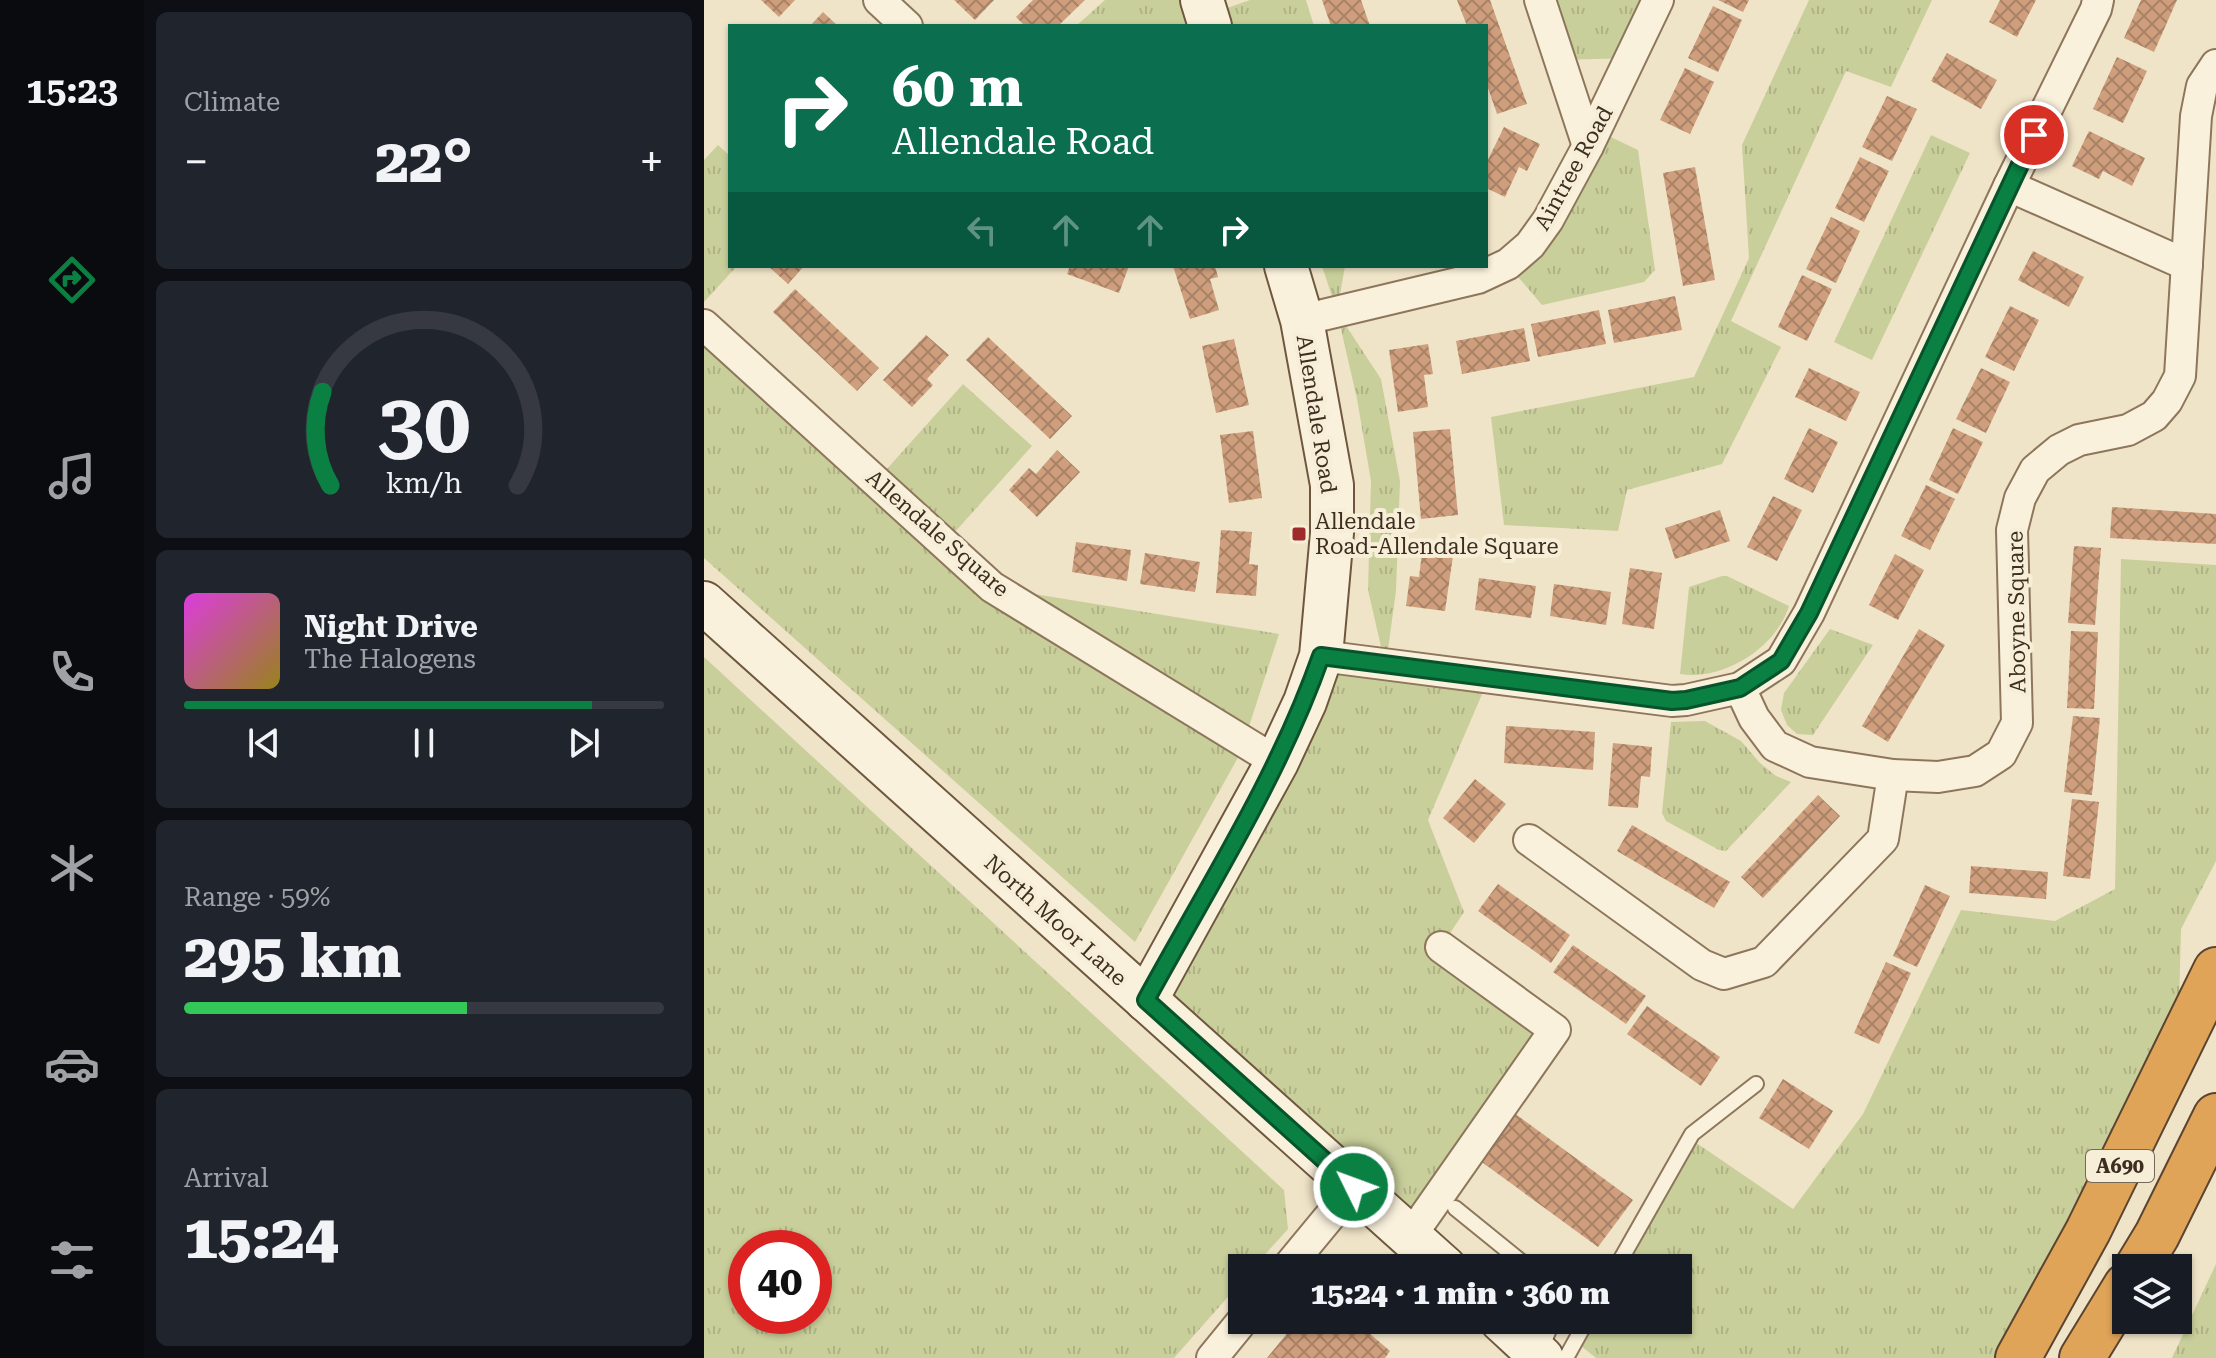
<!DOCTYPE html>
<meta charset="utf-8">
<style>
:root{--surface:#171b24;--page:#20242c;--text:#f1f3f6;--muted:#9ea1a6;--line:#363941;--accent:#0b8043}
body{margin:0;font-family:"Roboto Serif",serif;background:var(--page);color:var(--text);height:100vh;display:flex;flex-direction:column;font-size:30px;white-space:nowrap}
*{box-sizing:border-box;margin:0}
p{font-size:26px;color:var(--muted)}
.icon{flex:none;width:44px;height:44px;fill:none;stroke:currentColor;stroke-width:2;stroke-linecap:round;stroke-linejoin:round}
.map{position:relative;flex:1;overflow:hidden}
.side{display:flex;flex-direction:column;gap:12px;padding:12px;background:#0d0f14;width:560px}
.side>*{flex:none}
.top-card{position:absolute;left:24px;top:24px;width:760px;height:244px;border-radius:0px;box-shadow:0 2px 6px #0004;background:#0b6e4f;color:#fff;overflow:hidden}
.buttons{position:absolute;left:1408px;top:1254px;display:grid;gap:16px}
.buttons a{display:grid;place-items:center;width:80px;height:80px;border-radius:0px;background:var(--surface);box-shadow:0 2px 6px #0004;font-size:40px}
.speed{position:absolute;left:24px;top:1230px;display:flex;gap:16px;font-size:40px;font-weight:700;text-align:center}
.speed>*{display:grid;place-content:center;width:104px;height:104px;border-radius:50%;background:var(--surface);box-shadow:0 2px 6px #0004;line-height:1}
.speed .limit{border:12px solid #d22;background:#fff;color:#111}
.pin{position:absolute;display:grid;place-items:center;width:68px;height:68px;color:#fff;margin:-34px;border:4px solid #fff;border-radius:50%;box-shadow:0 2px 8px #0007}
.me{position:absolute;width:88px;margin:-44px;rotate:312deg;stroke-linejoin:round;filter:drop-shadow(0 0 6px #0008)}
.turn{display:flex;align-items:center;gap:28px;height:168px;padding:0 32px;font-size:36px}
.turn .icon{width:104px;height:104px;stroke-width:2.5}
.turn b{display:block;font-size:56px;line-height:68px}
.lanes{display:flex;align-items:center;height:76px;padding:0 32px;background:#0003;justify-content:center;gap:40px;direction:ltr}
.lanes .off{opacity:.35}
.big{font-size:60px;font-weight:800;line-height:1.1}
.side .card{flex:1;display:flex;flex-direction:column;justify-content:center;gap:12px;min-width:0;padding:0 28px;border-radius:12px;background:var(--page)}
.side .dial{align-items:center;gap:0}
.dial svg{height:208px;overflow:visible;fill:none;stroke:var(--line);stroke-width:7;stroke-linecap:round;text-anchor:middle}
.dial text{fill:var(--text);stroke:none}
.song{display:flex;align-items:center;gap:24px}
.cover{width:96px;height:96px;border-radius:12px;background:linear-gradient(135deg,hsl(300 70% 55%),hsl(50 70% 35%))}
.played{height:8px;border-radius:4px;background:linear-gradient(90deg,var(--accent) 85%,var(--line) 85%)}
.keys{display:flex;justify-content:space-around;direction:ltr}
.heat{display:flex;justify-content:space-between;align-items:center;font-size:44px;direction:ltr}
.charge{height:12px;border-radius:6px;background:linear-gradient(90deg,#34c759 59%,var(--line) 0)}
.trip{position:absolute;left:524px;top:1254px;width:464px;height:80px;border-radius:0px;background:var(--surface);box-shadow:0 2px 6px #0004;font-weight:800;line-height:80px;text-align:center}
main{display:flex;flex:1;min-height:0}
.tabs{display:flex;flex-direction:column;width:144px;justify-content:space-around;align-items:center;background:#090b0e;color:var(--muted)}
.tabs .icon{width:56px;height:56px}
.tabs .current{color:var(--accent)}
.tabs b{font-size:36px;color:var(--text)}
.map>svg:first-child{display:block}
.grass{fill:url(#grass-tufts);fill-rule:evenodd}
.building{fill:url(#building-cross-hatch)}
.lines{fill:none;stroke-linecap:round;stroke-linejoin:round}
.lane-casing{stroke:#8d765c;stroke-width:18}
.street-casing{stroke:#8d765c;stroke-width:34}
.secondary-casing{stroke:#6f573f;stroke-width:46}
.highway-casing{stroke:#5b4430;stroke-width:48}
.lane{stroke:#faf1dc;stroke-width:14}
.street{stroke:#faf1dc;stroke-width:30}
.secondary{stroke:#faf1dc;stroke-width:42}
.highway{stroke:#e0a458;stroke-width:44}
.route-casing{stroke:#07532c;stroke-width:20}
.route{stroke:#0b8043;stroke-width:14}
.poi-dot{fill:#9e2a2b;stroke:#f7eed8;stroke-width:3}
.labels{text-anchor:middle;stroke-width:8;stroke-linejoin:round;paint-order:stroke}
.shield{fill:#f7eed8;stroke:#756857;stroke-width:2}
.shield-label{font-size:20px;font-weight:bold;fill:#3d2e20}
.street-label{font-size:22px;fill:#3d2e20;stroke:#f7eed8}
.poi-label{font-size:22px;fill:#3d2e20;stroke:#f7eed8;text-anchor:start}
</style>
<main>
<nav class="tabs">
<b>15:23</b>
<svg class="icon current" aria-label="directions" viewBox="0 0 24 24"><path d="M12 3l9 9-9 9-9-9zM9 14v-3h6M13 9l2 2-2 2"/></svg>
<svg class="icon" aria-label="music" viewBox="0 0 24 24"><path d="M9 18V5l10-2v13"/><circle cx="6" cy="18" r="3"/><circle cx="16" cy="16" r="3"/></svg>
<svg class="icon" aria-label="phone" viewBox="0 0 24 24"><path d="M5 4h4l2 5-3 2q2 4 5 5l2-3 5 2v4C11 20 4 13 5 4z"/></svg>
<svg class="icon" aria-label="climate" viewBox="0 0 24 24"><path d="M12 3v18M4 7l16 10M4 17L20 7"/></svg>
<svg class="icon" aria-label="car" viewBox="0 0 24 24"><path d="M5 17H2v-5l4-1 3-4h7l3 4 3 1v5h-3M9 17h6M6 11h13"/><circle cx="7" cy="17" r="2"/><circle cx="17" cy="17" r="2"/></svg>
<svg class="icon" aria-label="filters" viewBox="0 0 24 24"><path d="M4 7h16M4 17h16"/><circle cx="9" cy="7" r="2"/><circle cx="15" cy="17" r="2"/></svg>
</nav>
<section class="side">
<div class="card"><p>Climate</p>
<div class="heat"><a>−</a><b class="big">22°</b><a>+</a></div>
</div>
<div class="card dial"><svg viewBox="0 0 100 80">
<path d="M14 69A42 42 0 1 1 86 69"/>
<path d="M14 69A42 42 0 0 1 11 33" stroke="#0b8043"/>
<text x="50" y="56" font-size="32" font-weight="700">30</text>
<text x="50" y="72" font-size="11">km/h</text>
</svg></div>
<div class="card">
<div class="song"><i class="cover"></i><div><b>Night Drive</b><p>The Halogens</p></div></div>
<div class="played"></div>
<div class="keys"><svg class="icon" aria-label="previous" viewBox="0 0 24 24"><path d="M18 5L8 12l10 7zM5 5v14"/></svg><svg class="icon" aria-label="pause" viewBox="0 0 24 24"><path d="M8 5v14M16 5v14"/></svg><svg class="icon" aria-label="next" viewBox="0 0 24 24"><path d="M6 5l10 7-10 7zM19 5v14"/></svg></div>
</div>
<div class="card"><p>Range · 59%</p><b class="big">295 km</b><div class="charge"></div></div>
<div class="card"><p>Arrival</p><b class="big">15:24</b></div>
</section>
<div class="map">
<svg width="1512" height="1358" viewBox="0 0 1512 1358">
<defs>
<pattern id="grass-tufts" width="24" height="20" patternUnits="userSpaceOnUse" patternTransform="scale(2)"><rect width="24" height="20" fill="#c9cf9b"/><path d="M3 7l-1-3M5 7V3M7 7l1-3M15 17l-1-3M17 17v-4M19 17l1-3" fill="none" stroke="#aeb285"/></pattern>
<pattern id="building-cross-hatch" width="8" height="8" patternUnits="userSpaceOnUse" patternTransform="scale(2)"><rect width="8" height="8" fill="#cf9f7d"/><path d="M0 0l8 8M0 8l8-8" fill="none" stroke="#a98266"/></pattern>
</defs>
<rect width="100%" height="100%" fill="#f0e4c8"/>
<g class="grass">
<path d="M401 0H498L503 15 546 0H602L610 26H372Z"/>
<path d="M836 0H954L927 58 856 60Z"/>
<path d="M1105 0H1228L1187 87 1142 71 1027 321 1077 347 1018 464 923 490 914 531 800 525 787 417 990 377 1045 258 1038 145Z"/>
<path d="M892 130 934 150 951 270 940 282 838 305 804 265Z"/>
<path d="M1227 135 1266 153 1168 360 1130 342Z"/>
<path d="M14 145 26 156V266H33L0 302V160Z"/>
<path d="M618 266H641L633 312 677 379 696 481 692 591 682 664 785 678 724 820 760 912 737 947 851 1030 706 1237 442 1000 617 656 681 664 664 590 667 481 653 399 633 312Z"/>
<path d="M0 325 288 587 575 634 536 754 431 942 0 558Z"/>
<path d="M259 384 328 446 242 542 173 480Z"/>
<path d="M1417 559 1512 565V861L1477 929 1475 1006 1295 1358H892L877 1346 892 1320H974V1268H921L991 1142 1089 1209 1159 1114 1257 910 1351 921 1411 889Z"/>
<path d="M1018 576H1023L1085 606C1072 648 1019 681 976 674L985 587Z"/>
<path d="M1126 629 1169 645 1109 735 1093 734 1083 725 1077 710 1080 693Z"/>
<path d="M0 657 580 1190 584 1229 549 1268H538V1281L470 1358H0ZM42 1248H110V1316H42Z"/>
<path d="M1001 721 1037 741 1056 763 1072 776 1087 782 1022 851 1015 850 962 821 958 813 967 722Z"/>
<path d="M1512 1264V1358H1468Z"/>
</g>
<g class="building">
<path d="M57 0H91L75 17Z"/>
<path d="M250 0H290L271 20Z"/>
<path d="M329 0H381L354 26H321L312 17Z"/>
<path d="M618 0H657L666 26H627Z"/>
<path d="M753 0H786L823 104 793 114 782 82V26H763Z"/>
<path d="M1014 0H1045L1039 12Z"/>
<path d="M1296 0H1332L1313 37 1285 22Z"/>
<path d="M1437 0H1473L1450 52 1420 38Z"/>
<path d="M1009 6 1038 20 1014 72 984 58Z"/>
<path d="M119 12 134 26H106Z"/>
<path d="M1243 53 1293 80 1277 109 1227 81Z"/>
<path d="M1413 57 1443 71 1419 123 1389 109Z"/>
<path d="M981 68 1010 82 986 134 956 120Z"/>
<path d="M1183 96 1213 109 1188 161 1158 147Z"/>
<path d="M800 127 836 144 823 171 815 167 801 197 782 188V164Z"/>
<path d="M1385 131 1441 158 1428 186 1399 171 1395 179 1368 166Z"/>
<path d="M1156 157 1185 171 1160 222 1131 208Z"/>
<path d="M991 167 1011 280 979 286 959 173Z"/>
<path d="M1127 217 1156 231 1132 283 1102 269Z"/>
<path d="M1329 251 1380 277 1365 307 1314 280Z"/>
<path d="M64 266H100L84 284Z"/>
<path d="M366 266H425L415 293 363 274Z"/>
<path d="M469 266H511L514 277 506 279 515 310 486 319Z"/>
<path d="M1098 275 1128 289 1103 341 1074 327Z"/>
<path d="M91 289 175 368 153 391 69 312Z"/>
<path d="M971 296 978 330 910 343 904 310Z"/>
<path d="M1306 306 1335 320 1310 371 1281 357Z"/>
<path d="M895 310 902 344 834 357 827 324Z"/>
<path d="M820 328 826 361 758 374 752 341Z"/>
<path d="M222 335 245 355 223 379 229 385 208 407 179 380Z"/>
<path d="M284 337 368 416 346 439 262 360Z"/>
<path d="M530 339 545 405 512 413 498 346Z"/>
<path d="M724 344 729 374 720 375 724 407 694 412 685 350Z"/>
<path d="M1105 368 1156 392 1142 421 1091 397Z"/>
<path d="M1277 368 1306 382 1282 433 1252 419Z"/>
<path d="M1105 428 1134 442 1109 493 1080 479Z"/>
<path d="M1249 428 1279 442 1254 494 1225 480Z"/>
<path d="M746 429 754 515 717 519 709 432Z"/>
<path d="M549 431 558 498 525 503 516 435Z"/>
<path d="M353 450 376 472 333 517 305 490 325 468 332 474Z"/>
<path d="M1222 485 1251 499 1226 550 1197 536Z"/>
<path d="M1069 496 1098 510 1073 561 1043 547Z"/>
<path d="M1408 507 1512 514V544L1406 538Z"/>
<path d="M1016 510 1026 541 971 559 961 528Z"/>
<path d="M517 530 548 532 545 564 554 565 552 596 512 593Z"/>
<path d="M372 542 427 550 423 581 368 572Z"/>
<path d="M719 545 750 549 741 611 702 606 706 576 715 577Z"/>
<path d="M1370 546 1397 548 1391 625 1364 623Z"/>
<path d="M441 553 496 562 491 592 436 584Z"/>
<path d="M1191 554 1220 570 1194 620 1165 605Z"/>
<path d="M926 568 958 573 950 629 918 624Z"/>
<path d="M775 578 832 586 827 618 771 610Z"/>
<path d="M850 584 907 592 902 625 846 616Z"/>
<path d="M1215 629 1241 645 1184 742 1158 726Z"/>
<path d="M1367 631 1394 632 1390 709 1363 708Z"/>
<path d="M1369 716 1396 718 1388 795 1360 792Z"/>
<path d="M802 726 891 732 889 770 800 763Z"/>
<path d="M909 743 948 747 946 777 937 776 934 808 904 806Z"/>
<path d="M771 779 802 804 770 843 739 818Z"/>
<path d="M1114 795 1136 816 1059 898 1037 877Z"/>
<path d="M1368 799 1395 802 1386 879 1359 876Z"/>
<path d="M928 825 1026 882 1010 908 913 851Z"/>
<path d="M1267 866 1344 872 1342 899 1265 893Z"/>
<path d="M794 884 866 935 847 963 774 911Z"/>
<path d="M1221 885 1246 896 1213 967 1189 956Z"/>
<path d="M869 945 942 996 922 1024 849 972Z"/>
<path d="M1182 962 1207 973 1175 1044 1150 1033Z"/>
<path d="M943 1006 1016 1057 997 1086 923 1034Z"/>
<path d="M1079 1079 1129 1111 1105 1149 1055 1118Z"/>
<path d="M810 1113 929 1200 894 1247 775 1160Z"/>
<path d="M594 1320H650L686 1351 681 1358H563Z"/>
</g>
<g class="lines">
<g class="lane-casing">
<g id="lane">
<path d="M751 1208 825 1268"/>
<path d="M912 1268 988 1134 1052 1084"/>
<path d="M836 1351 849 1320"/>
<path d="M862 1358 883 1320"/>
</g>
</g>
<g class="street-casing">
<g id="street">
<path d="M175 0 203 26"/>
<path d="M836 0 884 146"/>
<path d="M1305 186 1483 265"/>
<path d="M598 320 774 278 804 264 826 245 844 220 884 146 954 0"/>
<path d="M0 325 288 587 573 762"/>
<path d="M617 656 968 701 982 700 1036 688 1077 661 1105 613 1305 186 1392 9 1394 0"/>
<path d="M1036 688 1050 718 1071 746 1106 762 1189 775 1234 777 1271 771 1297 754 1313 723 1308 530 1316 498 1331 470 1355 450 1375 440 1424 430 1450 416 1463 401 1476 376 1492 116 1498 86 1512 65"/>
<path d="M825 840 998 965 1020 974 1060 962 1179 839 1189 775"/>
<path d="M706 1237 851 1030 737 947"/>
<path d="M583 1268 650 1187"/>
<path d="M508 1358 539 1320"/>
</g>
</g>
<g class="secondary-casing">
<g id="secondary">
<path d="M498 0 506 26"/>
<path d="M0 603 741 1268"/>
<path d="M442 1000 573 762 601 702 617 656 628 533V485L598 320 582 266"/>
<path d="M797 1320 838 1358"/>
</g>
</g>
<g class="highway-casing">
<g id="highway">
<path d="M1433 1268 1453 1235 1512 1116"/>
<path d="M1314 1358 1384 1231 1512 970"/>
<path d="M1378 1358 1422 1286"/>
</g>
</g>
<use href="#lane" class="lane"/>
<use href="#street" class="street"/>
<use href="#secondary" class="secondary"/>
<use href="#highway" class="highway"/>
</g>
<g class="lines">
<g class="route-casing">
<path id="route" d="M650 1187 442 1000C503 888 574 778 617 656L968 701 982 700 1036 688 1077 661 1105 613 1330 135"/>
</g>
<use href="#route" class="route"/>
</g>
<rect class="poi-dot" x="587" y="526" width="16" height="16" rx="4"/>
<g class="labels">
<rect class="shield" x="1382" y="1150" width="68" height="32" rx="6"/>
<g class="shield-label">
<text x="1416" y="1173">A690</text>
</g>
<g class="street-label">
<text transform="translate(869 168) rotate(-61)" y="8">Aintree Road</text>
<text transform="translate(613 414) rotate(81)" y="8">Allendale Road</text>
<text transform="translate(234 533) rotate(41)" y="8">Allendale Square</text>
<text transform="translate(1312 612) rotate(-91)" y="8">Aboyne Square</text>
<text transform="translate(352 920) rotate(42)" y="8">North Moor Lane</text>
</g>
<g class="poi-label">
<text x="611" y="529">Allendale<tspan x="611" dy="25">Road-Allendale Square</tspan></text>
</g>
</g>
</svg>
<div class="buttons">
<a><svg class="icon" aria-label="layers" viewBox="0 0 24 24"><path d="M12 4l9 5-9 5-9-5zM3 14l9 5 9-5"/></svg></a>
</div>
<div class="speed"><div class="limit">40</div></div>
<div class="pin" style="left:1330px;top:135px;background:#d93025"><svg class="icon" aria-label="arrive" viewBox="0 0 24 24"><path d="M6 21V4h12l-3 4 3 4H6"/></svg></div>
<svg class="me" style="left:650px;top:1187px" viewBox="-20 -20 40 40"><circle r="17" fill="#0b8043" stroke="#fff" stroke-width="3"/><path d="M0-11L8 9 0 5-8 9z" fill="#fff"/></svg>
<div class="trip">15:24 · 1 min · 360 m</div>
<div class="top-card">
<div class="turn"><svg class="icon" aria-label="right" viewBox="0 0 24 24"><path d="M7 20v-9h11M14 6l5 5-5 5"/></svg><div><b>60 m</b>Allendale Road</div></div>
<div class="lanes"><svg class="icon off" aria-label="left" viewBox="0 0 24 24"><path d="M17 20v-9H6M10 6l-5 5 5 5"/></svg><svg class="icon off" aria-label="ahead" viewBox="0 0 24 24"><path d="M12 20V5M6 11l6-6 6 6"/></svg><svg class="icon off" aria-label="ahead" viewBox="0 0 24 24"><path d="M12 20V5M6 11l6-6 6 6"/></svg><svg class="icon" aria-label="right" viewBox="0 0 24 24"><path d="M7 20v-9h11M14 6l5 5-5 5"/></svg></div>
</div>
</div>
</main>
